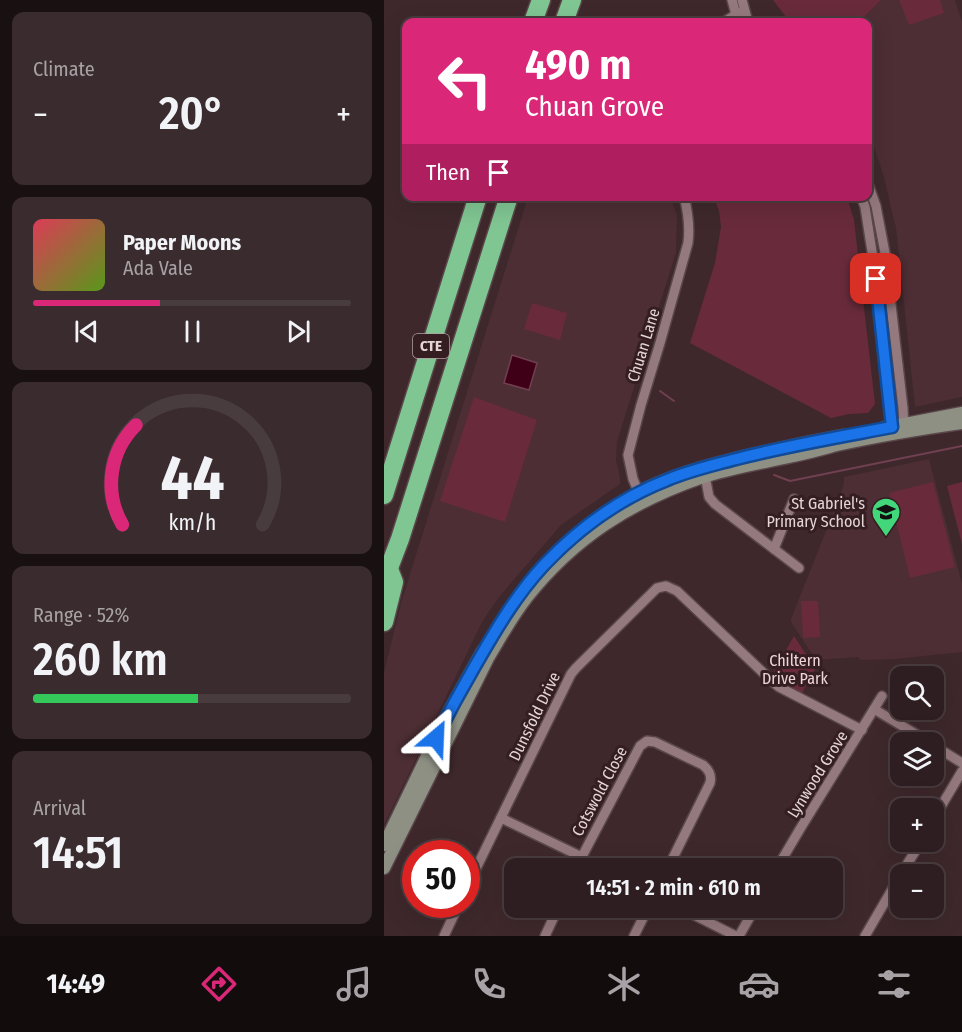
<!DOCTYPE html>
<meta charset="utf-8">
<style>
:root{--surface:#2e1e21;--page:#3a2b2e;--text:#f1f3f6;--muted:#a7a2a5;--line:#493c3f;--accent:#db2777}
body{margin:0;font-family:"Fira Sans Condensed",sans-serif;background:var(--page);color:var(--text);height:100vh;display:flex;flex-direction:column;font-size:22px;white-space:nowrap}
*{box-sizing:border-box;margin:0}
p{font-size:20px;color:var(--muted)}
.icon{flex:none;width:33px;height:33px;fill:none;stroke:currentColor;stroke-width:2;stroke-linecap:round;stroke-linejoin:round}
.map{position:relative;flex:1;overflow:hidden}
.panel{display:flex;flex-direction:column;gap:12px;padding:12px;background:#191012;width:384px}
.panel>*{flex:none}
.guide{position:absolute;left:18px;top:18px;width:470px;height:183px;border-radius:12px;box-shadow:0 6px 24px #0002,0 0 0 2px var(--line);background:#db2777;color:#fff;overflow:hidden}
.tools{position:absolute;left:506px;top:666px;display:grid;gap:12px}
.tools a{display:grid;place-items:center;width:54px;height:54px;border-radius:12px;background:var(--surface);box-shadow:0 6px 24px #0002,0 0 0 2px var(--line);font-size:30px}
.speed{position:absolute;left:18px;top:840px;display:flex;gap:12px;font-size:30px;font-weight:700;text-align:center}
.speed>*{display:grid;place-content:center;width:78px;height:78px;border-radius:50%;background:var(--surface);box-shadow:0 6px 24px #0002,0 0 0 2px var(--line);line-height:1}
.speed .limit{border:9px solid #d22;background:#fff;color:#111}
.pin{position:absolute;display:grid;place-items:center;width:51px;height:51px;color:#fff;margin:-26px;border-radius:12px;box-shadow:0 3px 9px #0006}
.me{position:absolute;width:66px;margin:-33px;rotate:26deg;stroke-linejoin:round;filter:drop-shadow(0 0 4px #0008)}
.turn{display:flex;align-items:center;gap:21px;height:126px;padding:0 24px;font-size:27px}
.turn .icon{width:78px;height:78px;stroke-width:2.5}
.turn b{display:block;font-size:42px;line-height:51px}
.then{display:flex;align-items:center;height:57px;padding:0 24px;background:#0003;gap:12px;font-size:22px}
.big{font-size:45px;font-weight:600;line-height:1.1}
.panel .card{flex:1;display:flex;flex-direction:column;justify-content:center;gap:9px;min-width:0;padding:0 21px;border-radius:12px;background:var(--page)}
.panel .dial{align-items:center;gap:0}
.dial svg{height:156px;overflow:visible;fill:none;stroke:var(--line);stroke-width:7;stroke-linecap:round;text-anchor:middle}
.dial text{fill:var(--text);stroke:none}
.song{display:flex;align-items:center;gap:18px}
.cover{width:72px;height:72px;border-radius:9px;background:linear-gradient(135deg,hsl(350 70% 55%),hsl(90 70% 35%))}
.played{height:6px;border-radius:3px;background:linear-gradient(90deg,var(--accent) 40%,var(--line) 40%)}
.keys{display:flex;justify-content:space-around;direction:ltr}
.heat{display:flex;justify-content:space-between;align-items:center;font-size:33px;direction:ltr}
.charge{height:9px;border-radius:4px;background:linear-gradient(90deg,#34c759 52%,var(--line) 0)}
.trip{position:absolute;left:120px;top:858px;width:339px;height:60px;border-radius:12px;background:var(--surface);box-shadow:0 6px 24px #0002,0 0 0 2px var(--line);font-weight:600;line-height:60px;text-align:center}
.menu{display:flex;height:96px;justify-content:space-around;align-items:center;background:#120c0d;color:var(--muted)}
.menu .icon{width:42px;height:42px}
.menu .on{color:var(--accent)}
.menu b{font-size:27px;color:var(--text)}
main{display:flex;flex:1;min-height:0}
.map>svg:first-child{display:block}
.built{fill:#4c2e34}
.green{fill:#692b3b}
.water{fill:#3f0017;stroke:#704051;stroke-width:1.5}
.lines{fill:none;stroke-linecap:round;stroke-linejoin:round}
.stream{stroke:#704051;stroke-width:2}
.street-casing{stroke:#5a474b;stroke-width:12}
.secondary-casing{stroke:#5a474b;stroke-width:15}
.highway-casing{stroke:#5a474b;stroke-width:21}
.street{stroke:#94797e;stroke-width:9}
.secondary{stroke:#8e9084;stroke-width:12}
.highway{stroke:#80c693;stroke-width:18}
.route-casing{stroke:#114b97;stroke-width:15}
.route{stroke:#1a73e8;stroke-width:10}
.labels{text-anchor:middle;stroke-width:6;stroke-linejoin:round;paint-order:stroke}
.shield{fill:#341e22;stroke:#af9ea1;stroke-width:1.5}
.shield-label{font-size:15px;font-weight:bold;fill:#e4d5d7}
.street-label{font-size:16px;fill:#e4d5d7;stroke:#341e22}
.poi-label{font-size:16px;fill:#e4d5d7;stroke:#341e22;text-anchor:end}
.park-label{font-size:16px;fill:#eed4d8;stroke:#341e22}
</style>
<main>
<section class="panel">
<div class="card"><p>Climate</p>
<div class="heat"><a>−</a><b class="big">20°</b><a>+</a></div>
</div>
<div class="card">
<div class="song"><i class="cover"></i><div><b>Paper Moons</b><p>Ada Vale</p></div></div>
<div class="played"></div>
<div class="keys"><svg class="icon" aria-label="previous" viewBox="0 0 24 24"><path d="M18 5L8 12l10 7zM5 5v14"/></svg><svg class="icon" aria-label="pause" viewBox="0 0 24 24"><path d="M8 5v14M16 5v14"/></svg><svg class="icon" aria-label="next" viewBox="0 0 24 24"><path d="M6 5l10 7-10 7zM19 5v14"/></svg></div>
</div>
<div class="card dial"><svg viewBox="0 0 100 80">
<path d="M14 69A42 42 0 1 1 86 69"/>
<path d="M14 69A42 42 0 0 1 21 18" stroke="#db2777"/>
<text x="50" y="56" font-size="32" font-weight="700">44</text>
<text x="50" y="72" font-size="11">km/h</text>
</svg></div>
<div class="card"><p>Range · 52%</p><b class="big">260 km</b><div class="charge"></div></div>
<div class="card"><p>Arrival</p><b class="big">14:51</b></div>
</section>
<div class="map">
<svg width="578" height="936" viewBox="0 0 578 936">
<rect width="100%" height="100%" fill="#3e282c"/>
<g class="built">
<path d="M497 0H571L578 22V397L531 407 512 228 499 174 483 127V22H475Z"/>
<path d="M144 197H286L293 215 292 252 233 442 232 460 236 478V484L177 525 115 597 98 622 0 825V673L17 603Z"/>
<path d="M545 459 578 584V652L512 659 477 660 474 657 432 660 407 622V619L457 493 460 483V477Z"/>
</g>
<g class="green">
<path d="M389 0H497L475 22H406Z"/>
<path d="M515 0H556L560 13 525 25Z"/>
<path d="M330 197H463L470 220 491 404 484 413 465 414 447 418 306 343 331 263 337 227 335 211Z"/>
<path d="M148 303 183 313 176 340 140 329Z"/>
<path d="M90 397 153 420 121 522 56 501Z"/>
<path d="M549 482 571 567 526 578 505 493Z"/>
<path d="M578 482V544L563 486Z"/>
<path d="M417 601H434L436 637 419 638Z"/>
<path d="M410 636 427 662H435L418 693 393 680 388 675Z"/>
</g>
<path class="water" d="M128 355 153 363 145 390 120 383Z"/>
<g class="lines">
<g class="stream">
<path d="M276 391 290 401"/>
<path d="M390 475 406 481 578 446"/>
</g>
<g class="street-casing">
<g id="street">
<path d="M348 0 354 22"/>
<path d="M358 0 364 22"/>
<path d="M340 22 351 15 360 11"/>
<path d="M483 181 492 206 501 253 519 408 520 430"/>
<path d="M477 196 481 207 489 258 509 433"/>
<path d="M320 470 325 497 331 504 415 568"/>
<path d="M257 498 249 479 244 455 257 405 276 343 304 243C306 227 304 212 300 196"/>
<path d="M390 549 410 499"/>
<path d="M490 709 545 742"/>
<path d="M549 745 578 763"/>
<path d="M117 818 198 857"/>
<path d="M549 820 578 771"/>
<path d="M192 868 256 746 263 741 271 742 319 765C325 770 328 775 326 783L284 868"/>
<path d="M393 868 416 829 498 696"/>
<path d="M517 874 537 842"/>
<path d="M82 889 187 674 192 668 273 588 282 586 293 591 389 682 395 687 478 730"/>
<path d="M296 908 352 936"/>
<path d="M60 936 75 904"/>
<path d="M161 936 174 908"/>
<path d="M250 936 264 908"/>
<path d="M355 936 371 908"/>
<path d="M481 936 516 876"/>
</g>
</g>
<g class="secondary-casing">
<g id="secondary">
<path d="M500 428 578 413"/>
<path d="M207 525C225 511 244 498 264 488 291 475 319 467 347 460 384 451 421 443 459 436"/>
<path d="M0 845 59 723 99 651"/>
<path d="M0 868 104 658C116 638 128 616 143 597 190 538 245 503 316 478 346 468 378 463 409 456 424 453 438 449 453 445 494 436 536 429 578 423"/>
</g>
</g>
<g class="highway-casing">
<g id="highway">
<path d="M149 22 157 0"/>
<path d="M180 22 188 0"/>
<path d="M0 495 94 196"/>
<path d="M0 581 16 539 125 196"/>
<path d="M0 622 10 582 5 569"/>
</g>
</g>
<use href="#street" class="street"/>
<use href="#secondary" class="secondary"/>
<use href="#highway" class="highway"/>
</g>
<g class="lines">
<g class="route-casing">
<path id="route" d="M52 738C64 714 77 690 91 666 111 631 132 595 160 565 194 529 237 498 283 480 304 471 326 466 348 460 401 446 455 437 508 427L492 279"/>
</g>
<use href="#route" class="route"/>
</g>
<defs>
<g id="school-pin" transform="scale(1.5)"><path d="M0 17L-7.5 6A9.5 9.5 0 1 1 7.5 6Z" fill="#43d77b" stroke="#341e22"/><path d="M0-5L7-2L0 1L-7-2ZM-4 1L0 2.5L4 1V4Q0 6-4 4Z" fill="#111"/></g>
</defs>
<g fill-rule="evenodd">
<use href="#school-pin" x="502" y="512"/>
</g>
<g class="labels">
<rect class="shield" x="29" y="334" width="36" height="24" rx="4.5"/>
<g class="shield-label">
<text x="47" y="351">CTE</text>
</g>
<g class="street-label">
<text transform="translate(259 345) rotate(-73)" y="6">Chuan Lane</text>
<text transform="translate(150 716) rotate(-64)" y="6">Dunsfold Drive</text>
<text transform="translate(433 774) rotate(-58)" y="6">Lynwood Grove</text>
<text transform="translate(215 791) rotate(-62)" y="6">Cotswold Close</text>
</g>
<g class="poi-label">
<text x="481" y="509">St Gabriel's<tspan x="481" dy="18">Primary School</tspan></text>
</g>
<g class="park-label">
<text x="411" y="666">Chiltern<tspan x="411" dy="18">Drive Park</tspan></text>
</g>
</g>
</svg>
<div class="tools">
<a><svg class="icon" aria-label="search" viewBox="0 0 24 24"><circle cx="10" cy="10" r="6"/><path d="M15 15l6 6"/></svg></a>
<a><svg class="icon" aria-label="layers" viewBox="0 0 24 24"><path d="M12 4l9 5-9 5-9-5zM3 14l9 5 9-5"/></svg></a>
<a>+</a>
<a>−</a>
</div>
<div class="speed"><div class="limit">50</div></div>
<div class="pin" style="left:492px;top:279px;background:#d93025"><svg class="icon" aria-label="arrive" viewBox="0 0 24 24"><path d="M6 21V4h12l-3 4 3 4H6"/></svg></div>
<svg class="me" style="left:52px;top:738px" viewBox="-20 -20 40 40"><path d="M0-17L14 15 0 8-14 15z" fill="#1a73e8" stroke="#fff" stroke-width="4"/></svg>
<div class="trip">14:51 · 2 min · 610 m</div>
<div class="guide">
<div class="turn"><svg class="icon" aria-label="left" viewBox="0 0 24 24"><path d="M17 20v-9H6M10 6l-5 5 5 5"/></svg><div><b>490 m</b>Chuan Grove</div></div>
<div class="then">Then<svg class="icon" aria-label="arrive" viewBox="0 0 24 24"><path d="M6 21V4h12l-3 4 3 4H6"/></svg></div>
</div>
</div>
</main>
<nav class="menu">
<b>14:49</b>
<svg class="icon on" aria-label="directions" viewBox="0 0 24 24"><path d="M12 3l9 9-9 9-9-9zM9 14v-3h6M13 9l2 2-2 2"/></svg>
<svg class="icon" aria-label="music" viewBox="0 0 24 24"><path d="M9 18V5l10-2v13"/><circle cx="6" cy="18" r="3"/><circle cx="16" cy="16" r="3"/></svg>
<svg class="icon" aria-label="phone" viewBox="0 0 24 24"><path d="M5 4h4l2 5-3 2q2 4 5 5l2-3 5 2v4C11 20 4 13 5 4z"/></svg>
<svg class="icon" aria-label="climate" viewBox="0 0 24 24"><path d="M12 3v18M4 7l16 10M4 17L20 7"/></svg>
<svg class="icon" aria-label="car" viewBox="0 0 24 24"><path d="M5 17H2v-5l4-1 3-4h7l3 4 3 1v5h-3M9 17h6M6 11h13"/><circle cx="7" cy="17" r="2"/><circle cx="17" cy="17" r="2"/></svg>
<svg class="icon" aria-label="filters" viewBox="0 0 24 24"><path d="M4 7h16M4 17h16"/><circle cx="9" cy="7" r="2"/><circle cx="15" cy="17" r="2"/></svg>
</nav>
